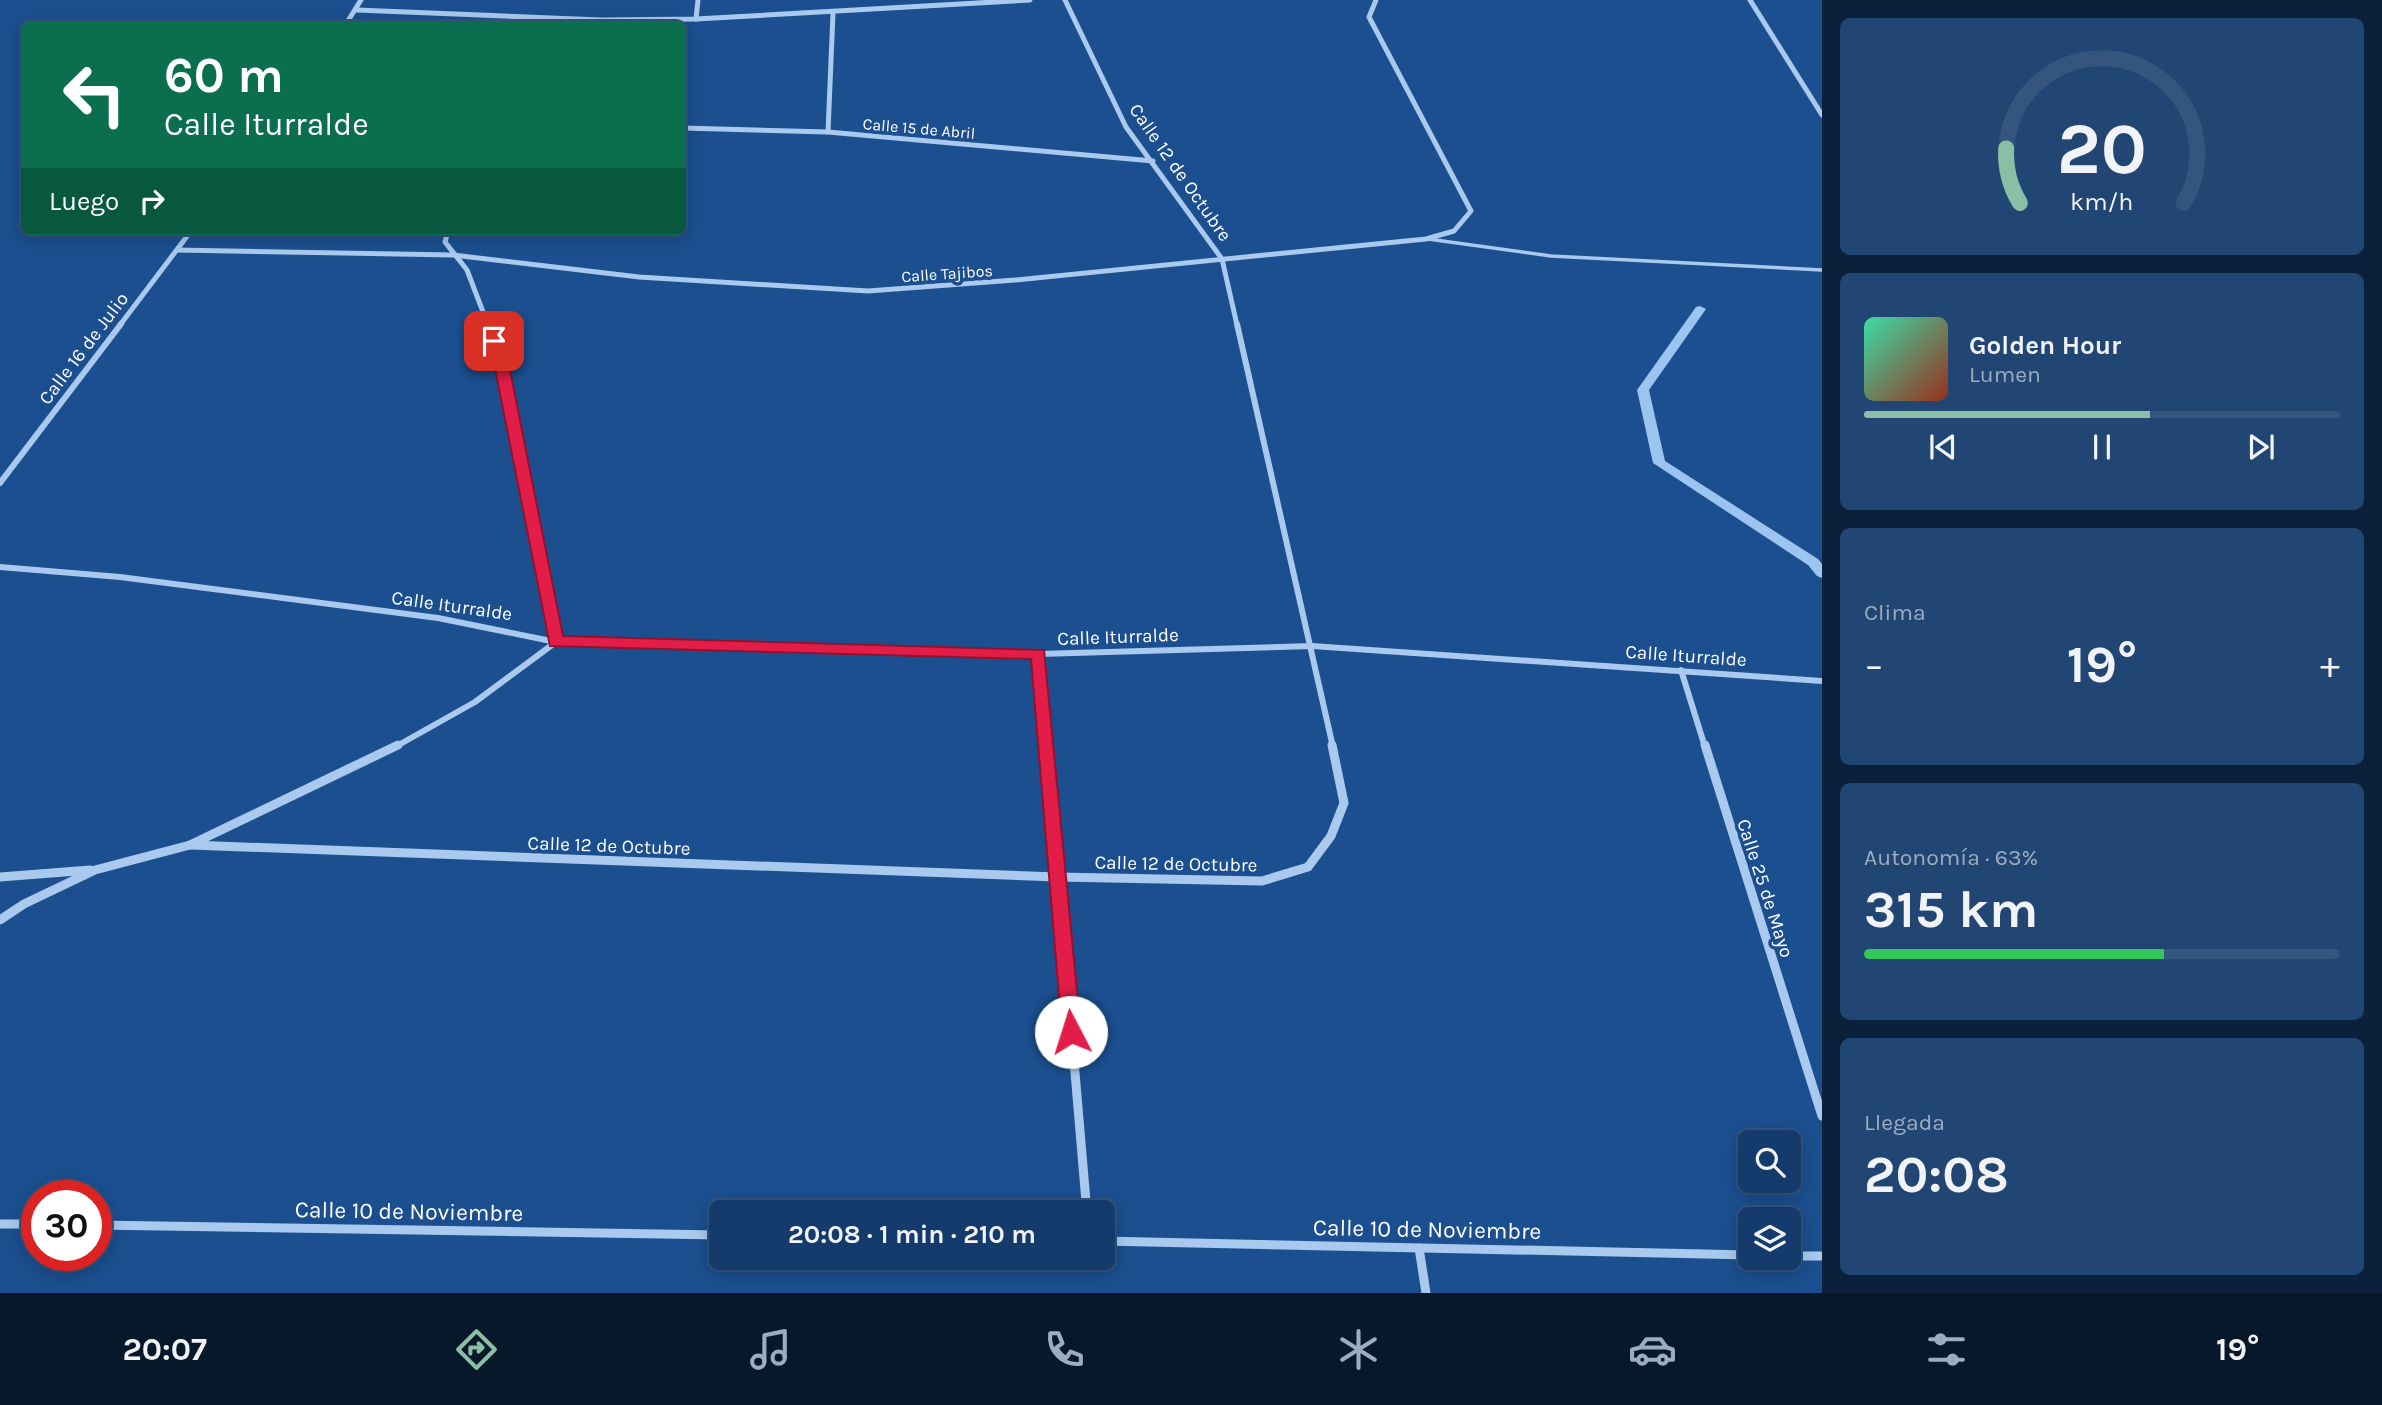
<!DOCTYPE html>
<html lang="es">
<meta charset="utf-8">
<style>
:root{--surface:#143b6b;--page:#214673;--text:#f1f3f6;--muted:#9dadc1;--line:#33557e;--accent:#8abfa5}
body{margin:0;font-family:Karla,sans-serif;background:var(--page);color:var(--text);height:100vh;display:flex;flex-direction:column;font-size:26px;white-space:nowrap}
*{box-sizing:border-box;margin:0}
p{font-size:23px;color:var(--muted)}
.icon{flex:none;width:38px;height:38px;fill:none;stroke:currentColor;stroke-width:2;stroke-linecap:round;stroke-linejoin:round}
.map{position:relative;flex:1;overflow:hidden}
.side{display:flex;flex-direction:column;gap:18px;padding:18px;background:#0b203b;width:560px}
.side>*{flex:none}
.hud{position:absolute;left:21px;top:21px;width:665px;height:214px;border-radius:10px;box-shadow:0 4px 18px #0003,0 0 0 2px var(--line);background:#0b6e4f;color:#fff;overflow:hidden}
.buttons{position:absolute;left:1738px;top:1130px;display:grid;gap:14px}
.buttons a{display:grid;place-items:center;width:63px;height:63px;border-radius:10px;background:var(--surface);box-shadow:0 4px 18px #0003,0 0 0 2px var(--line);font-size:35px}
.speed{position:absolute;left:21px;top:1180px;display:flex;gap:14px;font-size:35px;font-weight:700;text-align:center}
.speed>*{display:grid;place-content:center;width:91px;height:91px;border-radius:50%;background:var(--surface);box-shadow:0 4px 18px #0003,0 0 0 2px var(--line);line-height:1}
.speed .limit{border:10px solid #d22;background:#fff;color:#111}
.pin{position:absolute;display:grid;place-items:center;width:60px;height:60px;color:#fff;margin:-30px;border-radius:14px;box-shadow:0 4px 10px #0006}
.me{position:absolute;width:77px;margin:-38px;rotate:355deg;stroke-linejoin:round;filter:drop-shadow(0 0 5px #0008)}
.turn{display:flex;align-items:center;gap:24px;height:147px;padding:0 28px;font-size:32px}
.turn .icon{width:91px;height:91px;stroke-width:2.5}
.turn b{display:block;font-size:49px;line-height:60px}
.then{display:flex;align-items:center;height:66px;padding:0 28px;background:#0003;gap:14px;font-size:26px}
.big{font-size:52px;font-weight:700;line-height:1.1}
.side .widget{flex:1;display:flex;flex-direction:column;justify-content:center;gap:10px;min-width:0;padding:0 24px;border-radius:10px;background:var(--page)}
.side .dial{align-items:center;gap:0}
.dial svg{height:182px;overflow:visible;fill:none;stroke:var(--line);stroke-width:7;stroke-linecap:round;text-anchor:middle}
.dial text{fill:var(--text);stroke:none}
.song{display:flex;align-items:center;gap:21px}
.cover{width:84px;height:84px;border-radius:10px;background:linear-gradient(135deg,hsl(160 70% 55%),hsl(10 70% 35%))}
.played{height:7px;border-radius:4px;background:linear-gradient(90deg,var(--accent) 60%,var(--line) 60%)}
.keys{display:flex;justify-content:space-around;direction:ltr}
.heat{display:flex;justify-content:space-between;align-items:center;font-size:38px;direction:ltr}
.charge{height:10px;border-radius:5px;background:linear-gradient(90deg,#34c759 63%,var(--line) 0)}
.trip{position:absolute;left:709px;top:1200px;width:406px;height:70px;border-radius:10px;background:var(--surface);box-shadow:0 4px 18px #0003,0 0 0 2px var(--line);font-weight:700;line-height:70px;text-align:center}
.tabs{display:flex;height:112px;justify-content:space-around;align-items:center;background:#08182b;color:var(--muted)}
.tabs .icon{width:49px;height:49px}
.tabs .active{color:var(--accent)}
.tabs b{font-size:32px;color:var(--text)}
main{display:flex;flex:1;min-height:0}
.map>svg:first-child{display:block}
.lines{fill:none;stroke-linecap:round;stroke-linejoin:round}
.stream{fill:#9cc4f0;fill-rule:evenodd}
.service{stroke:#a9c9ee;stroke-width:3.5}
.minor-far2{stroke:#a9c9ee;stroke-width:5}
.minor-far1{stroke:#a9c9ee;stroke-width:6}
.minor{stroke:#a9c9ee;stroke-width:9}
.route{fill:#e11d48;stroke:#92132f;stroke-width:2}
.labels{text-anchor:middle;stroke-width:7;stroke-linejoin:round;paint-order:stroke}
.far-street-label{font-size:16px;fill:#fff;stroke:#1b4f8f}
.street-label{font-size:19px;fill:#fff;stroke:#1b4f8f}
.near-street-label{font-size:23px;fill:#fff;stroke:#1b4f8f}
</style>
<main>
<div class="map">
<svg width="1822" height="1293" viewBox="0 0 1822 1293">
<rect width="100%" height="100%" fill="#1b4f8f"/>
<g class="lines">
<path class="stream" d="M1700 306 1706 309 1649 390 1665 461 1818 559 1822 564V578L1817 576 1808 565 1653 463 1637 390 1696 307Z"/>
<path class="service" d="M1428 239 1551 256 1822 270"/>
<g class="minor-far2">
<path d="M1065 0 1126 127 1222 259 1237 325"/>
<path d="M1750 0 1822 115"/>
<path d="M357 10 601 20 696 19 1030 0"/>
<path d="M696 19 698 0"/>
<path d="M346 24 361 0"/>
<path d="M682 128 828 132 1153 161"/>
<path d="M828 132 833 13"/>
<path d="M448 231 445 242 467 270 488 325"/>
<path d="M177 250 453 255 639 277 868 291 1015 280 1426 239 1454 231 1471 211 1369 17 1376 0"/>
<path d="M120 325 191 231"/>
</g>
<g class="minor-far1">
<path d="M1237 324 1333 747"/>
<path d="M0 483 121 324"/>
<path d="M0 567 120 577 438 618 556 642 1039 654 1312 646 1822 681"/>
<path d="M1039 654 1047 747"/>
<path d="M1681 670 1705 747"/>
<path d="M395 747 475 702 556 642 503 365 487 324"/>
</g>
<g class="minor">
<path d="M1047 745 1087 1213"/>
<path d="M1705 745 1822 1116"/>
<path d="M190 845 1058 877 1262 881 1308 867 1331 836 1344 803 1332 745"/>
<path d="M0 877 90 870"/>
<path d="M0 920 24 904 95 870 190 845 398 745"/>
<path d="M0 1224H37"/>
<path d="M96 1225 721 1235"/>
<path d="M1102 1241 1750 1255"/>
<path d="M1419 1248 1426 1293"/>
<path d="M1788 1256H1822"/>
</g>
</g>
<path class="route" d="M489 338H498L509 365 563 636 1044 650 1081 1032 1078 1038 1071 1041 1064 1038 1062 1032 1031 659 550 646Z"/>
<g class="labels">
<g class="far-street-label">
<text transform="translate(919 128) rotate(5)" y="6">Calle 15 de Abril</text>
<text transform="translate(947 273) rotate(-4)" y="6">Calle Tajibos</text>
</g>
<g class="street-label">
<text transform="translate(1181 172) rotate(55)" y="7">Calle 12 de Octubre</text>
<text transform="translate(83 348) rotate(-53)" y="7">Calle 16 de Julio</text>
<text transform="translate(452 605) rotate(8)" y="7">Calle Iturralde</text>
<text transform="translate(1118 636) rotate(-2)" y="7">Calle Iturralde</text>
<text transform="translate(1686 655) rotate(4)" y="7">Calle Iturralde</text>
<text transform="translate(609 845) rotate(2)" y="7">Calle 12 de Octubre</text>
<text transform="translate(1176 863) rotate(1)" y="7">Calle 12 de Octubre</text>
<text transform="translate(1766 888) rotate(72)" y="7">Calle 25 de Mayo</text>
</g>
<g class="near-street-label">
<text transform="translate(409 1211) rotate(1)" y="8">Calle 10 de Noviembre</text>
<text transform="translate(1427 1229) rotate(1)" y="8">Calle 10 de Noviembre</text>
</g>
</g>
</svg>
<div class="buttons">
<a><svg class="icon" aria-label="search" viewBox="0 0 24 24"><circle cx="10" cy="10" r="6"/><path d="M15 15l6 6"/></svg></a>
<a><svg class="icon" aria-label="layers" viewBox="0 0 24 24"><path d="M12 4l9 5-9 5-9-5zM3 14l9 5 9-5"/></svg></a>
</div>
<div class="speed"><div class="limit">30</div></div>
<div class="pin" style="left:494px;top:341px;background:#d93025"><svg class="icon" aria-label="arrive" viewBox="0 0 24 24"><path d="M6 21V4h12l-3 4 3 4H6"/></svg></div>
<svg class="me" style="left:1071px;top:1032px" viewBox="-20 -20 40 40"><circle r="19" fill="#fff"/><path d="M0-13L10 11 0 6-10 11z" fill="#e11d48"/></svg>
<div class="trip">20:08 · 1 min · 210 m</div>
<div class="hud">
<div class="turn"><svg class="icon" aria-label="left" viewBox="0 0 24 24"><path d="M17 20v-9H6M10 6l-5 5 5 5"/></svg><div><b>60 m</b>Calle Iturralde</div></div>
<div class="then">Luego<svg class="icon" aria-label="right" viewBox="0 0 24 24"><path d="M7 20v-9h11M14 6l5 5-5 5"/></svg></div>
</div>
</div>
<section class="side">
<div class="widget dial"><svg viewBox="0 0 100 80">
<path d="M14 69A42 42 0 1 1 86 69"/>
<path d="M14 69A42 42 0 0 1 8 45" stroke="#8abfa5"/>
<text x="50" y="56" font-size="32" font-weight="700">20</text>
<text x="50" y="72" font-size="11">km/h</text>
</svg></div>
<div class="widget">
<div class="song"><i class="cover"></i><div><b>Golden Hour</b><p>Lumen</p></div></div>
<div class="played"></div>
<div class="keys"><svg class="icon" aria-label="previous" viewBox="0 0 24 24"><path d="M18 5L8 12l10 7zM5 5v14"/></svg><svg class="icon" aria-label="pause" viewBox="0 0 24 24"><path d="M8 5v14M16 5v14"/></svg><svg class="icon" aria-label="next" viewBox="0 0 24 24"><path d="M6 5l10 7-10 7zM19 5v14"/></svg></div>
</div>
<div class="widget"><p>Clima</p>
<div class="heat"><a>−</a><b class="big">19°</b><a>+</a></div>
</div>
<div class="widget"><p>Autonomía · 63%</p><b class="big">315 km</b><div class="charge"></div></div>
<div class="widget"><p>Llegada</p><b class="big">20:08</b></div>
</section>
</main>
<nav class="tabs">
<b>20:07</b>
<svg class="icon active" aria-label="directions" viewBox="0 0 24 24"><path d="M12 3l9 9-9 9-9-9zM9 14v-3h6M13 9l2 2-2 2"/></svg>
<svg class="icon" aria-label="music" viewBox="0 0 24 24"><path d="M9 18V5l10-2v13"/><circle cx="6" cy="18" r="3"/><circle cx="16" cy="16" r="3"/></svg>
<svg class="icon" aria-label="phone" viewBox="0 0 24 24"><path d="M5 4h4l2 5-3 2q2 4 5 5l2-3 5 2v4C11 20 4 13 5 4z"/></svg>
<svg class="icon" aria-label="climate" viewBox="0 0 24 24"><path d="M12 3v18M4 7l16 10M4 17L20 7"/></svg>
<svg class="icon" aria-label="car" viewBox="0 0 24 24"><path d="M5 17H2v-5l4-1 3-4h7l3 4 3 1v5h-3M9 17h6M6 11h13"/><circle cx="7" cy="17" r="2"/><circle cx="17" cy="17" r="2"/></svg>
<svg class="icon" aria-label="filters" viewBox="0 0 24 24"><path d="M4 7h16M4 17h16"/><circle cx="9" cy="7" r="2"/><circle cx="15" cy="17" r="2"/></svg>
<b>19°</b>
</nav>
